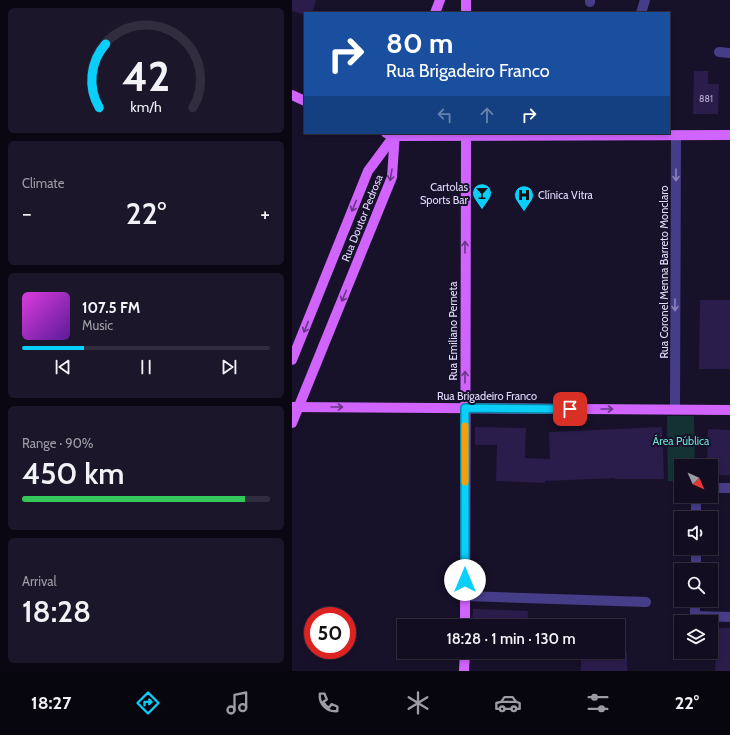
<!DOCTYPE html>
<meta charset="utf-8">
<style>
:root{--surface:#120d20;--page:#1b1629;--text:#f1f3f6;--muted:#9c9ca5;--line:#312d3e;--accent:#0acffb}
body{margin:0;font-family:Cabin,sans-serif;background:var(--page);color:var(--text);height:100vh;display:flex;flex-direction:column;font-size:15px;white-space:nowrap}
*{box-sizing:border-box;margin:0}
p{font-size:13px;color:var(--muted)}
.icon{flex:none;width:22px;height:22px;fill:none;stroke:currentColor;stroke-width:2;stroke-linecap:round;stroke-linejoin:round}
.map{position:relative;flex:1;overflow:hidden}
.sheet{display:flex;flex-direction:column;gap:8px;padding:8px;background:#0a0712;width:292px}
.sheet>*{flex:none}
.guide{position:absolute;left:12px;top:12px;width:366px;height:122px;border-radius:0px;box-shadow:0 2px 6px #0003,0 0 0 1px var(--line);background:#1a4fa0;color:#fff;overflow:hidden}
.needle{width:26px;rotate:135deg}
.controls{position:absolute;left:382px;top:459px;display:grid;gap:8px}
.controls a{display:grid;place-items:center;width:44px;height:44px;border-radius:0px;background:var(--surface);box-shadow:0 2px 6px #0003,0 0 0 1px var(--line);font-size:20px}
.speed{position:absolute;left:12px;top:607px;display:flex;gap:8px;font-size:20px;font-weight:700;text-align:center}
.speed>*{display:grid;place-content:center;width:52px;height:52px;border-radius:50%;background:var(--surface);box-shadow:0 2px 6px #0003,0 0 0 1px var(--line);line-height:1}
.speed .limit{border:6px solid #d22;background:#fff;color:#111}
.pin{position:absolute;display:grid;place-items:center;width:34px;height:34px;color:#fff;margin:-17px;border-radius:8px;box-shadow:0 2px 6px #0006}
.me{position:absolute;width:44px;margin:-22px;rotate:0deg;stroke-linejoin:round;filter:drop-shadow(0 0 3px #0008)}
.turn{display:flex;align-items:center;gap:14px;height:84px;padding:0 16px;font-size:18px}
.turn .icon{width:52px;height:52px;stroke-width:2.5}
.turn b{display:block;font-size:28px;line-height:34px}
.lanes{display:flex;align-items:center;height:38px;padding:0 16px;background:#0003;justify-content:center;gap:20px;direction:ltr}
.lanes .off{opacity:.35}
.big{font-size:30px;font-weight:600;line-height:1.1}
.sheet .widget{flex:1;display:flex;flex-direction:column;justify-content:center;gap:6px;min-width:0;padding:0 14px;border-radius:6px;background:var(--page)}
.sheet .dial{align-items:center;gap:0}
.dial svg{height:104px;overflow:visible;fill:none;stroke:var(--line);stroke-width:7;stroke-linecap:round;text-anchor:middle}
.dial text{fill:var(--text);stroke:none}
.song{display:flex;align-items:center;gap:12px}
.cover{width:48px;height:48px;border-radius:6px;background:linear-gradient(135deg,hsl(300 70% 55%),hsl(270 70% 35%))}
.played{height:4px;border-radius:2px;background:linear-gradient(90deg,var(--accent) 25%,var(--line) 25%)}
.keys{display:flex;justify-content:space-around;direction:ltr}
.heat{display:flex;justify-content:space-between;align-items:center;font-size:22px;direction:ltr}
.charge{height:6px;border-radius:3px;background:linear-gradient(90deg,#34c759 90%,var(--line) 0)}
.trip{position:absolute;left:105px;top:619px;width:228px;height:40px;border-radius:0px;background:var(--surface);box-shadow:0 2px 6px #0003,0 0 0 1px var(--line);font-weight:600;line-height:40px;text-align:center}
.dock{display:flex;height:64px;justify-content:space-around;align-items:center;background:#07050d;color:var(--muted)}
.dock .icon{width:28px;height:28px}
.dock .active{color:var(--accent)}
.dock b{font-size:18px;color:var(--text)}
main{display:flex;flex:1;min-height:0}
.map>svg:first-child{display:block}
.green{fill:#143234}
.building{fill:#2a1d4b}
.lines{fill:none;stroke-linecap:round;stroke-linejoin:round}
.minor{stroke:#463d88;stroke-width:10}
.major{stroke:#d064fd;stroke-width:10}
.oneway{stroke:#6b3689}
.oneway2{stroke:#8c84bd}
.route-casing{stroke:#0687a3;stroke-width:10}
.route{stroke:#0acffb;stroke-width:7}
.slow{stroke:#f59e0b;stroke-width:7}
.labels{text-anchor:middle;stroke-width:4;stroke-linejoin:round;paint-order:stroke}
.number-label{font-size:9px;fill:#b4acd1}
.poi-label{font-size:11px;fill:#e2dbfe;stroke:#18112a;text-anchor:end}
.street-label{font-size:11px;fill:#e2dbfe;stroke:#18112a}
.park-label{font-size:11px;fill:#66dfcb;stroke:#18112a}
</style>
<main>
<section class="sheet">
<div class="widget dial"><svg viewBox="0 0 100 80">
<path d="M14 69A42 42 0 1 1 86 69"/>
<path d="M14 69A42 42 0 0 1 19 20" stroke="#0acffb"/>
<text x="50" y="56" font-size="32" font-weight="700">42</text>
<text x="50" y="72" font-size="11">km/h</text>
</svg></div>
<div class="widget"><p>Climate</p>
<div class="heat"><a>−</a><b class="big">22°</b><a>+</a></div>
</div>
<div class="widget">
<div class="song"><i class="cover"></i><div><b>107.5 FM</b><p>Music</p></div></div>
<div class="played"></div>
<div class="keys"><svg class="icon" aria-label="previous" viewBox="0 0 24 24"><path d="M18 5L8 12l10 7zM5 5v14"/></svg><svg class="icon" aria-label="pause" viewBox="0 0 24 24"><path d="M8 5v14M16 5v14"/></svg><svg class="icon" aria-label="next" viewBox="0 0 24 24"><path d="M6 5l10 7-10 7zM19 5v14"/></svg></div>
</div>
<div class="widget"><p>Range · 90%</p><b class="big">450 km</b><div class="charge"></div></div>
<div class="widget"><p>Arrival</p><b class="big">18:28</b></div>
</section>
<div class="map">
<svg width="438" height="671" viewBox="0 0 438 671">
<rect width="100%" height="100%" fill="#18112a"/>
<path class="green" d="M375 416H402L403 466H389V481H376Z"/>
<g class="building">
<path d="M0 0H24L20 13H13V15L0 11Z"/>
<path d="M402 71H416V84H427L426 114H401Z"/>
<path d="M408 300H438V369H407Z"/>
<path d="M183 427 234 428 233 458 258 459 257 432 370 427 372 479H323V478L253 481V483L204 481 205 445H183Z"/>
<path d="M416 429 438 430V475H419V466H415Z"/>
<path d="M181 609 236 611 235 626H180Z"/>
<path d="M426 628H438V671H423Z"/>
<rect x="289" y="652" width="46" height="19"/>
</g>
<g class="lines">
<g class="minor">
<path d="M298 2V0"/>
<path d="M349 13 353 0"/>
<path d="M427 52 438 53"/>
<path d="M383 409 384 136"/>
<path d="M419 488H438"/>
<path d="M404 518V496"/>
<path d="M404 570V548"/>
<path d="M173 596 354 602"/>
<path d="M403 600V616L438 617"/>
</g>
<g class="major">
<path d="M143 13 148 0"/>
<path d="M174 13V0"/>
<path d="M0 95 13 101"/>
<path d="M94 133 102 136 438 135"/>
<path d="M0 360 76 171 102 136"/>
<path d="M0 407 438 410"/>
<path d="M0 423 100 177 103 133"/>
<path d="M173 626 174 133"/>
<path d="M172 671 173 652"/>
</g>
</g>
<defs><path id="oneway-shaft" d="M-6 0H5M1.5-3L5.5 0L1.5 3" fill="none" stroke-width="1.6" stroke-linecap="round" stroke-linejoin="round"/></defs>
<g class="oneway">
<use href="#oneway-shaft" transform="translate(99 175) rotate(100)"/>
<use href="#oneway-shaft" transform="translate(62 206) rotate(112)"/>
<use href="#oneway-shaft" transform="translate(173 247) rotate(-90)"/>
<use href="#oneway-shaft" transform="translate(52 296) rotate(112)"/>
<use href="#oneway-shaft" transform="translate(14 327) rotate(112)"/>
<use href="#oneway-shaft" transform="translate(173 377) rotate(-90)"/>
<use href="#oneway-shaft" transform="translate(45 407)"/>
<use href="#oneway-shaft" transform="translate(315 409)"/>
</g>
<g class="oneway2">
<use href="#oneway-shaft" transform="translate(384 175) rotate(90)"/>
<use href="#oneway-shaft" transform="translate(383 305) rotate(90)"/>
</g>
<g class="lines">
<g class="route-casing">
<path id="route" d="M173 580V408L278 409"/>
</g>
<use href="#route" class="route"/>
<path class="slow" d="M173 482V426"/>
</g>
<defs>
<g id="bar-pin" transform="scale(1)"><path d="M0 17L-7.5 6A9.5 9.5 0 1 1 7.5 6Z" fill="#0acffb" stroke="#18112a"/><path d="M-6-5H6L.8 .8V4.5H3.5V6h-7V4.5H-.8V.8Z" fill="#111"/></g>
<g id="hospital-pin" transform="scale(1)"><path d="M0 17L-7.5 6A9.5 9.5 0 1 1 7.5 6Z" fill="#0acffb" stroke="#18112a"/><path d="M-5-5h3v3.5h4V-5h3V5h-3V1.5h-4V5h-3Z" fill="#111"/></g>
</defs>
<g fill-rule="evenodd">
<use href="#bar-pin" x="190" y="193"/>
<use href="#hospital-pin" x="232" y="195"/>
</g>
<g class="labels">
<g class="number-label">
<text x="414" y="102">881</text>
</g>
<g class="poi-label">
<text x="176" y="191">Cartolas<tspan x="176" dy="13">Sports Bar</tspan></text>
<text x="246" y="199" text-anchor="start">Clínica Vitra</text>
</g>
<g class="street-label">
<text transform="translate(70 218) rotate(-68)" y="4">Rua Doutor Pedrosa</text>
<text transform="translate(372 272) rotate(-90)" y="4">Rua Coronel Menna Barreto Monclaro</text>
<text transform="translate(161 331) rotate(-90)" y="4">Rua Emiliano Perneta</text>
<text x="195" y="400">Rua Brigadeiro Franco</text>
</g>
<g class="park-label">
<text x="389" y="445">Área Pública</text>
</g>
</g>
</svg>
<div class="controls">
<a><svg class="needle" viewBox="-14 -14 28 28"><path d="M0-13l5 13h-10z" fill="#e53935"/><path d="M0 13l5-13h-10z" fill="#9c9ca5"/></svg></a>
<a><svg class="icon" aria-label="sound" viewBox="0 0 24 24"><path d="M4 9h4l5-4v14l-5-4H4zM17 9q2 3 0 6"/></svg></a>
<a><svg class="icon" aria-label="search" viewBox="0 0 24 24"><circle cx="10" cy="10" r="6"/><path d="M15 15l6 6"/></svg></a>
<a><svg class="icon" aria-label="layers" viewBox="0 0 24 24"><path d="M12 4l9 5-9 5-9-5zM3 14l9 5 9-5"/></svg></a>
</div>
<div class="speed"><div class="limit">50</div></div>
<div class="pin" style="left:278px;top:409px;background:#d93025"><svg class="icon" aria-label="arrive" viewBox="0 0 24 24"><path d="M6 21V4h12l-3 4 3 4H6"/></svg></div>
<svg class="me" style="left:173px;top:580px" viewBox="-20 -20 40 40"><circle r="19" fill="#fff"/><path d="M0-13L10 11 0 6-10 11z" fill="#0acffb"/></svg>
<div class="trip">18:28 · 1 min · 130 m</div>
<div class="guide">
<div class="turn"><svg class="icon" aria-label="right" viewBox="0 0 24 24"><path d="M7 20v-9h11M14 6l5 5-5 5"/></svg><div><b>80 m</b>Rua Brigadeiro Franco</div></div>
<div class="lanes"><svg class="icon off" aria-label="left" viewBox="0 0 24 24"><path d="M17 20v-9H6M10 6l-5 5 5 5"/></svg><svg class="icon off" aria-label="ahead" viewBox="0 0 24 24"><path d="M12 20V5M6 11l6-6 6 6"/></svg><svg class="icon" aria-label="right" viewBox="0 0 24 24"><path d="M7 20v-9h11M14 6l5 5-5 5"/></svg></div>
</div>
</div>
</main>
<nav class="dock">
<b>18:27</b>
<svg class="icon active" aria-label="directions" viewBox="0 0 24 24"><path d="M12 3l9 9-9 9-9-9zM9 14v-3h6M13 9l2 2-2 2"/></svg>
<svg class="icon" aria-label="music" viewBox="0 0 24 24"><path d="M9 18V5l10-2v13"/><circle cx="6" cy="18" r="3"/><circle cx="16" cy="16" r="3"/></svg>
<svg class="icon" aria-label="phone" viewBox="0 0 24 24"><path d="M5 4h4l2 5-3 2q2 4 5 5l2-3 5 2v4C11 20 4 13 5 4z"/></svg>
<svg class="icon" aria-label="climate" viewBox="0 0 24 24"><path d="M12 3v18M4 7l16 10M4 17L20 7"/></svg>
<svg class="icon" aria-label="car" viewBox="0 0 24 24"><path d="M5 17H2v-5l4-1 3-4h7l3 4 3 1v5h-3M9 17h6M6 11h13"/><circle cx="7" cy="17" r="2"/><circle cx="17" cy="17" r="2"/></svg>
<svg class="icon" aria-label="filters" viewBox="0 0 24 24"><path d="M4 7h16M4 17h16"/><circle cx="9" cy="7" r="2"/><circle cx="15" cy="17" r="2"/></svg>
<b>22°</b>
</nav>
